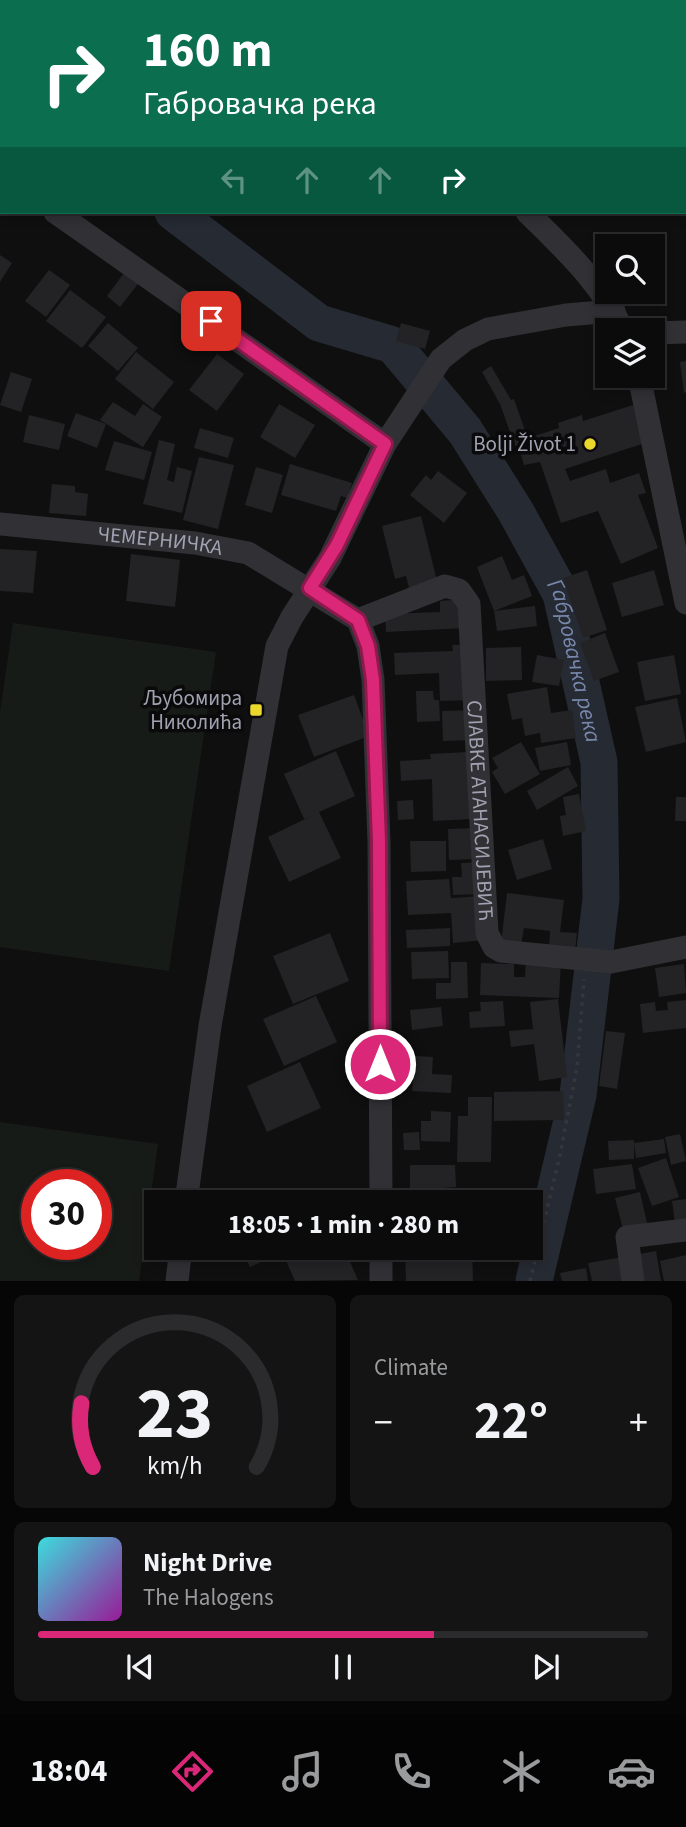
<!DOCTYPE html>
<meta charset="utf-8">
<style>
:root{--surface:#0b0b0c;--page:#141415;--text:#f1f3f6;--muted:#9a9b9d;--line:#2b2b2d;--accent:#db2777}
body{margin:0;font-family:"Source Sans 3",sans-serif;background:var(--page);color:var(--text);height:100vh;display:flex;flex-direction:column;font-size:26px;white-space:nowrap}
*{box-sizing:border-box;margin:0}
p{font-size:23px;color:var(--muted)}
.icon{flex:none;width:38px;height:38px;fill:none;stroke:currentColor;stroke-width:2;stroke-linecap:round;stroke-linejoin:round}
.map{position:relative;height:1281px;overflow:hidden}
.drawer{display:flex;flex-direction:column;gap:14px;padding:14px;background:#060607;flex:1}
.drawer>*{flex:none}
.top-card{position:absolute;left:0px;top:0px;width:686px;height:214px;box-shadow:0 4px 10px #0003,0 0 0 2px var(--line);background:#0b6e4f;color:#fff;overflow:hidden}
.buttons{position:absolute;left:595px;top:234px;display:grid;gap:14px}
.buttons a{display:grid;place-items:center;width:70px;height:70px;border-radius:0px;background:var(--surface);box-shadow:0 4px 10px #0003,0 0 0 2px var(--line);font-size:35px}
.speed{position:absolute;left:21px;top:1169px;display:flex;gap:14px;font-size:35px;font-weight:700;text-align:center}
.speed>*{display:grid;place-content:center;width:91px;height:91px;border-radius:50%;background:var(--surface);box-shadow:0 4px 10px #0003,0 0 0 2px var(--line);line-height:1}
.speed .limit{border:10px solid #d22;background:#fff;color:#111}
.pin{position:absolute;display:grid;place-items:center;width:60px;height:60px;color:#fff;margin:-30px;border-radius:14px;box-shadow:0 4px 10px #0006}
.me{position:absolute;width:77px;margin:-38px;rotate:0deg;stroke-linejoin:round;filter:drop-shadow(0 0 5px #0008)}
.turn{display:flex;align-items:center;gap:24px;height:147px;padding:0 28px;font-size:32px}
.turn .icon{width:91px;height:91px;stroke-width:2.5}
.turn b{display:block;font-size:49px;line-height:60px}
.lanes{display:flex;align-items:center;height:66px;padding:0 28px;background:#0003;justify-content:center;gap:35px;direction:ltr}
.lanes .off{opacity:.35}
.big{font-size:52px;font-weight:700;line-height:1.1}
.drawer .widget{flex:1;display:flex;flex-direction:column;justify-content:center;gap:10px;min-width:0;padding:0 24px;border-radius:10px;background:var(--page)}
.drawer .dial{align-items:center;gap:0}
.dial svg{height:182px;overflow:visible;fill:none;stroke:var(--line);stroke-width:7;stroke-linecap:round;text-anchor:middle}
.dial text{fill:var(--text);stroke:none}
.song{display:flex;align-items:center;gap:21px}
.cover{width:84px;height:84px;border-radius:10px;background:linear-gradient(135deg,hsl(180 70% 55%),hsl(300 70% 35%))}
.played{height:7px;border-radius:4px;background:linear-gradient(90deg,var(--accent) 65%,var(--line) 65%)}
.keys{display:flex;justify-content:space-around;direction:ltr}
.heat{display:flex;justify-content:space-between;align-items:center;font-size:38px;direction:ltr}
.drawer .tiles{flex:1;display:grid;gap:14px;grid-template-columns:1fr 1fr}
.widget:last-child{grid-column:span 2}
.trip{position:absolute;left:144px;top:1190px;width:399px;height:70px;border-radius:0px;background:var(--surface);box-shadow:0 4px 10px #0003,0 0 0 2px var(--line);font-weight:700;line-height:70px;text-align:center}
.menu{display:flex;height:112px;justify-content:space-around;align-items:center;background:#040405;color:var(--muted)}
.menu .icon{width:49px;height:49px}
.menu .current{color:var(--accent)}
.menu b{font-size:32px;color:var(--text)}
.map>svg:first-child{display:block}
.green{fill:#161b18;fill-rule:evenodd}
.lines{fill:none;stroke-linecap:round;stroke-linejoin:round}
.river{stroke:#262a33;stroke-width:37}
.building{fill:#232224}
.path{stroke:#36373c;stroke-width:3.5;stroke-dasharray:3.5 5;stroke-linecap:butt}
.minor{stroke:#313035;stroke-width:23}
.route-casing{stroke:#8e194d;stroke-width:18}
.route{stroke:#db2777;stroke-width:12}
.poi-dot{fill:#ead82d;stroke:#0b0a0b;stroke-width:2.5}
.labels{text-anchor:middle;stroke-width:7;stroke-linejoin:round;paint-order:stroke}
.poi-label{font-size:21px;fill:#a1a2b1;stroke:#0b0a0b;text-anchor:end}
.street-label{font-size:21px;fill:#a1a2b1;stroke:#0b0a0b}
.water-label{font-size:23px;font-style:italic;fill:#7887ac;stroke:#0b0a0b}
</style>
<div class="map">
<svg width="686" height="1281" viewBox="0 0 686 1281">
<rect width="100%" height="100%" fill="#0f0f10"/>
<g class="green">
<path d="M13 623 216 652 169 971 0 947V712Z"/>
<path d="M0 1122 158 1144 139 1281H0ZM37 1185H96V1244H37Z"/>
</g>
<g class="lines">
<g class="river">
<path d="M0 80 2 82"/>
<path id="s1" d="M173 212 319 323 393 345 465 431 516 512 561 594 599 762 601 899 578 1095 534 1281"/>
</g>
</g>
<g class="building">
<path d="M0 255 12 263 0 282Z"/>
<path d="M127 269 141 280 120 307 107 296Z"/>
<path d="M49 270 70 285 46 317 25 301Z"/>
<path d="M70 290 106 317 82 348 46 321Z"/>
<path d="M108 323 138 348 118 371 88 346Z"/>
<path d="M401 323 430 331 425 349 396 341Z"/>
<path d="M136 352 174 382 153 409 115 379Z"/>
<path d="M217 354 244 374 217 411 189 390Z"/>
<path d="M686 361V392L684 393 680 362Z"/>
<path d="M491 366 511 400 514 399 529 442 534 441 532 437 559 428 558 423 582 415 583 421 633 405 645 443 565 469 570 481 606 469 610 483 639 473 646 493 638 495 658 548 621 564 598 511 561 523 540 462 524 465 518 445 515 446 500 404 482 372Z"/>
<path d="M11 372 32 379 21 412 0 405Z"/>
<path d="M113 402 135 416 143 404 162 417 143 447 100 420Z"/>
<path d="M279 404 315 425 295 458 260 437Z"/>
<path d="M76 413 106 424 97 448 67 436Z"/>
<path d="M29 415 65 424 59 450 23 442Z"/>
<path d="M200 428 234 438 228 458 194 448Z"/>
<path d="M159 440 175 444 167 480 174 482 177 467 192 471 182 513 143 504Z"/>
<path d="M114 441 152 452 144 480 105 470Z"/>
<path d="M199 457 234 465 218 529 183 520Z"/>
<path d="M290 464 352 483 347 498 341 496 336 511 281 495Z"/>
<path d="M256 467 283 475 272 513 245 505Z"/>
<path d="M438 471 467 493 444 523 410 495 426 475 431 480Z"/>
<path d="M52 484 75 486V492L88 494 86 516 49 513Z"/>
<path d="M421 516 438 585 410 592 406 576 395 579 382 526Z"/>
<path d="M0 549 37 551 33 593 0 591Z"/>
<path d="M131 554 180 560 175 607 126 601Z"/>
<path d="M502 556 512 580 524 575 532 596 494 611 535 606 537 626 497 631 494 611 477 567Z"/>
<path d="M587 570 607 630 583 638 563 578Z"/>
<path d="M654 570 664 605 622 617 612 583Z"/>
<path d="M465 599 466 628 386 632 385 614 440 612V601Z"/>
<path d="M605 633 619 672 594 681 580 643Z"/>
<path d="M452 645H468L472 700 440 701 439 673 395 675 394 653 453 651Z"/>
<path d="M521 647 522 680 486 681V648Z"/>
<path d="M537 655 564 660 559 686 532 682Z"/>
<path d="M674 655 681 694 645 701 637 662Z"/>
<path d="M547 687 551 713 572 710 576 738 541 743 540 733 525 736 522 718 512 720 507 694Z"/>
<path d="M416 691H433L434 700H439L440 721 417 722Z"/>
<path d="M354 695 369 736 314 757 298 715Z"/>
<path d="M677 698 686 742 646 752 635 707Z"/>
<path d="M474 710V740L443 741 442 711Z"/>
<path d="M521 742 540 774 505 794 492 772 498 768 492 758Z"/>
<path d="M567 742 571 765 540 771 535 748Z"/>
<path d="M336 751 355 796 319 812 341 858 289 882 268 837 311 816 304 819 284 774Z"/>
<path d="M468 752 471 819 433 821 432 779 401 781 400 761 431 759 430 754Z"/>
<path d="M568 767 578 786 537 810 527 791Z"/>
<path d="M579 794 586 831 563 836 560 816 566 815 563 797Z"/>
<path d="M676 797H686V821H675Z"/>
<path d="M413 800 414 819 398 820 397 801Z"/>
<path d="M477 828 478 859 449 860 448 829Z"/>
<path d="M543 839 552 869 517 880 508 850Z"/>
<path d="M410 841H446V871L411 872Z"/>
<path d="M481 862 482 894 453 895 452 877H462L461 863Z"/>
<path d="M449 879 451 898 483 896 486 940 453 943 451 913 408 915 406 881Z"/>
<path d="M507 893 564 900 560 932 577 933 575 952 549 949 550 931 524 928 521 946 501 944Z"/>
<path d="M450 928V946L407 948 406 930Z"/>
<path d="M330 933 349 981 293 1004 273 956Z"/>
<path d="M448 951 449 978 412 979 411 952Z"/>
<path d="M526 958 561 960 559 998 480 995 481 963 514 964V977H525Z"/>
<path d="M451 962H467L468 998 436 999V983H451Z"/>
<path d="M684 964 686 993 659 997 655 968Z"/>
<path d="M316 996 337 1042 284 1066 263 1019Z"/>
<path d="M558 999 567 1077 539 1081 534 1044 511 1047 509 1031 533 1029 530 1002Z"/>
<path d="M686 1000V1028L643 1033 640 1004 655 1002 656 1011 668 1010 667 1002Z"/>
<path d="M503 1001 505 1026 470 1028 469 1012 481 1011 480 1002Z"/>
<path d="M441 1007 443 1026 412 1030 410 1010Z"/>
<path d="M606 1031 625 1033 617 1089 599 1086Z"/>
<path d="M415 1056 433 1057 432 1074 452 1075 451 1093 412 1091Z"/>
<path d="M300 1062 321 1108 267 1132 247 1086Z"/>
<path d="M563 1091 564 1120 494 1121V1092Z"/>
<path d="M468 1097H492L491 1162H457L458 1116H468Z"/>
<path d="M431 1111 451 1112 450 1142 421 1141V1121H431Z"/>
<path d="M419 1132 420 1150H404L403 1133Z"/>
<path d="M680 1134 686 1161 671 1165 665 1137Z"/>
<path d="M664 1139 666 1153 636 1158 634 1143Z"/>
<path d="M634 1140V1159L609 1160 608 1141Z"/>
<path d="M666 1158 679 1197 652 1206 638 1168Z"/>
<path d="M632 1164 636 1189 596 1194 593 1169Z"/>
<path d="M410 1165H455L456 1187 443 1188V1202H410Z"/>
<path d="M640 1192 648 1227 624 1233 615 1198Z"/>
<path d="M686 1199V1221L675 1223 672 1201Z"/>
<path d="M241 1248H292L250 1267Z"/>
<path d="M303 1248H344L358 1280 295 1281 284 1256Z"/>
<path d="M472 1248 473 1281H406L405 1249Z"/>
<path d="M656 1251 661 1281H639L634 1255Z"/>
<path d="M686 1255V1281H664L660 1261Z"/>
<path d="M623 1257 628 1281H592L588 1263Z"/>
<path d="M586 1268 588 1281H562L560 1273Z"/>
</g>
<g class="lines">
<path class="path" d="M530 1281 560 1155 577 1067 584 979"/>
<g class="minor">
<path d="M287 0 289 2"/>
<path d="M0 188 2 189"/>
<path d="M55 212 385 444"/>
<path d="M527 212C563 248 602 283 623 331"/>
<path d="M653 333 686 332"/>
<path d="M639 376 686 603"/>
<path id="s2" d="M0 524 195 543 248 553 358 620 368 646 373 680 379 842 381 1202"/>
<path id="s3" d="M358 620 445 586 459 590 469 604 487 933 494 947 501 951 611 962 686 947"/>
<path d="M186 1202 210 1026 277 646 292 617 330 558 385 444 441 359 465 340 488 329 566 315 614 311"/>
<path d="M381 1248V1281"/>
<path d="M177 1281 181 1248"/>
<path d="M633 1281 627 1237 686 1230"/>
</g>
</g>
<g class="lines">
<g class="route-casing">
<path id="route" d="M211 321 385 444 337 545 310 588 358 620 368 646 373 680 379 842 380 1064"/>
</g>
<use href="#route" class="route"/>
</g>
<g class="poi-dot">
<circle cx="590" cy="444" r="7"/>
<rect x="249" y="703" width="14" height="14" rx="3.5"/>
</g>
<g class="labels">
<g class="poi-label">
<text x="576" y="451">Bolji Život 1</text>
<text x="242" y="705">Љубомира<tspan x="242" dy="24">Николића</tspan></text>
</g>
<g class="street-label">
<text dy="7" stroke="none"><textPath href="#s2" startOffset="161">ЧЕМЕРНИЧКА</textPath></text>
<text dy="7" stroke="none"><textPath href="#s3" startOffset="332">СЛАВКЕ АТАНАСИЈЕВИЋ</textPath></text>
</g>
<g class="water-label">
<text dy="8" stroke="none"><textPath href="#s1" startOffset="630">Габровачка река</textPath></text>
</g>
</g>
</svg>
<div class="buttons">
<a><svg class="icon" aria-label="search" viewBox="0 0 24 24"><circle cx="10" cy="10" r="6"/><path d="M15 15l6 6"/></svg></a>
<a><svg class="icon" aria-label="layers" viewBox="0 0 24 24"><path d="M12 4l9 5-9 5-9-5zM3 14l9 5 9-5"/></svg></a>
</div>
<div class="speed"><div class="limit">30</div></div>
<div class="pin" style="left:211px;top:321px;background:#d93025"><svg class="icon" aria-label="arrive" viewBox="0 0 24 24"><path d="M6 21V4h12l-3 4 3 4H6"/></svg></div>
<svg class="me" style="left:380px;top:1064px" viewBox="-20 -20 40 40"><circle r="17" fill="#db2777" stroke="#fff" stroke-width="3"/><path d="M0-11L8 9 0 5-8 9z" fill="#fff"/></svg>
<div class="trip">18:05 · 1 min · 280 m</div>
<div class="top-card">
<div class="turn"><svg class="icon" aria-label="right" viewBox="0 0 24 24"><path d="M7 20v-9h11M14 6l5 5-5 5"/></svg><div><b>160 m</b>Габровачка река</div></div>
<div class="lanes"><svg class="icon off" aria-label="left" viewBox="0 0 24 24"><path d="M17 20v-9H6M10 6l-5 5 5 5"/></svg><svg class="icon off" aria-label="ahead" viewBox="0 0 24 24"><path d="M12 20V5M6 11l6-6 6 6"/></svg><svg class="icon off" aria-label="ahead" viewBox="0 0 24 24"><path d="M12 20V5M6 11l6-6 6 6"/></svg><svg class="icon" aria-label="right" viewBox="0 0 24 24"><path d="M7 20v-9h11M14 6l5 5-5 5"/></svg></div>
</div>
</div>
<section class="drawer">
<div class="tiles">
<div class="widget dial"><svg viewBox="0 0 100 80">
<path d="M14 69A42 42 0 1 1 86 69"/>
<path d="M14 69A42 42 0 0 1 9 41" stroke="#db2777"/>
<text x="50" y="56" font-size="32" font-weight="700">23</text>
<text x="50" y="72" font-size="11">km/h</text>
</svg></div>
<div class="widget"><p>Climate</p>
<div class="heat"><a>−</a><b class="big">22°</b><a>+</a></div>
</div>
<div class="widget">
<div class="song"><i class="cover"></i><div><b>Night Drive</b><p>The Halogens</p></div></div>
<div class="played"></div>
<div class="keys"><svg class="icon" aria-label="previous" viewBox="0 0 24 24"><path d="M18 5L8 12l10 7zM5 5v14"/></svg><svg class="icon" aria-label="pause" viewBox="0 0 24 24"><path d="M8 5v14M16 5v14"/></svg><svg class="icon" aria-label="next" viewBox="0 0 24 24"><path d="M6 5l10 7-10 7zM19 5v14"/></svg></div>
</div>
</div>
</section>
<nav class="menu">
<b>18:04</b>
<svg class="icon current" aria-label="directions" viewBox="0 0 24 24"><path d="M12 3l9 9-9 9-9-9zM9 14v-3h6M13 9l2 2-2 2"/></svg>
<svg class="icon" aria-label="music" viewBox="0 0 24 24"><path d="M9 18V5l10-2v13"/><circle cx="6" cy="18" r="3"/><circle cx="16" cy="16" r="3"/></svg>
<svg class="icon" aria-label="phone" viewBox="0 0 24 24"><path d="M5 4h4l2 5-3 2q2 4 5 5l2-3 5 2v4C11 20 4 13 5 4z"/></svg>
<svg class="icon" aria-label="climate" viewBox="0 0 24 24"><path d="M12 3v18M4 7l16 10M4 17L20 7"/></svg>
<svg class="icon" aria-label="car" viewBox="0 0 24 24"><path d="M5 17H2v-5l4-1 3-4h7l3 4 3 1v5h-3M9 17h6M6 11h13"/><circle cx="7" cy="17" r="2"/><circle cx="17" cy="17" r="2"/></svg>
</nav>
